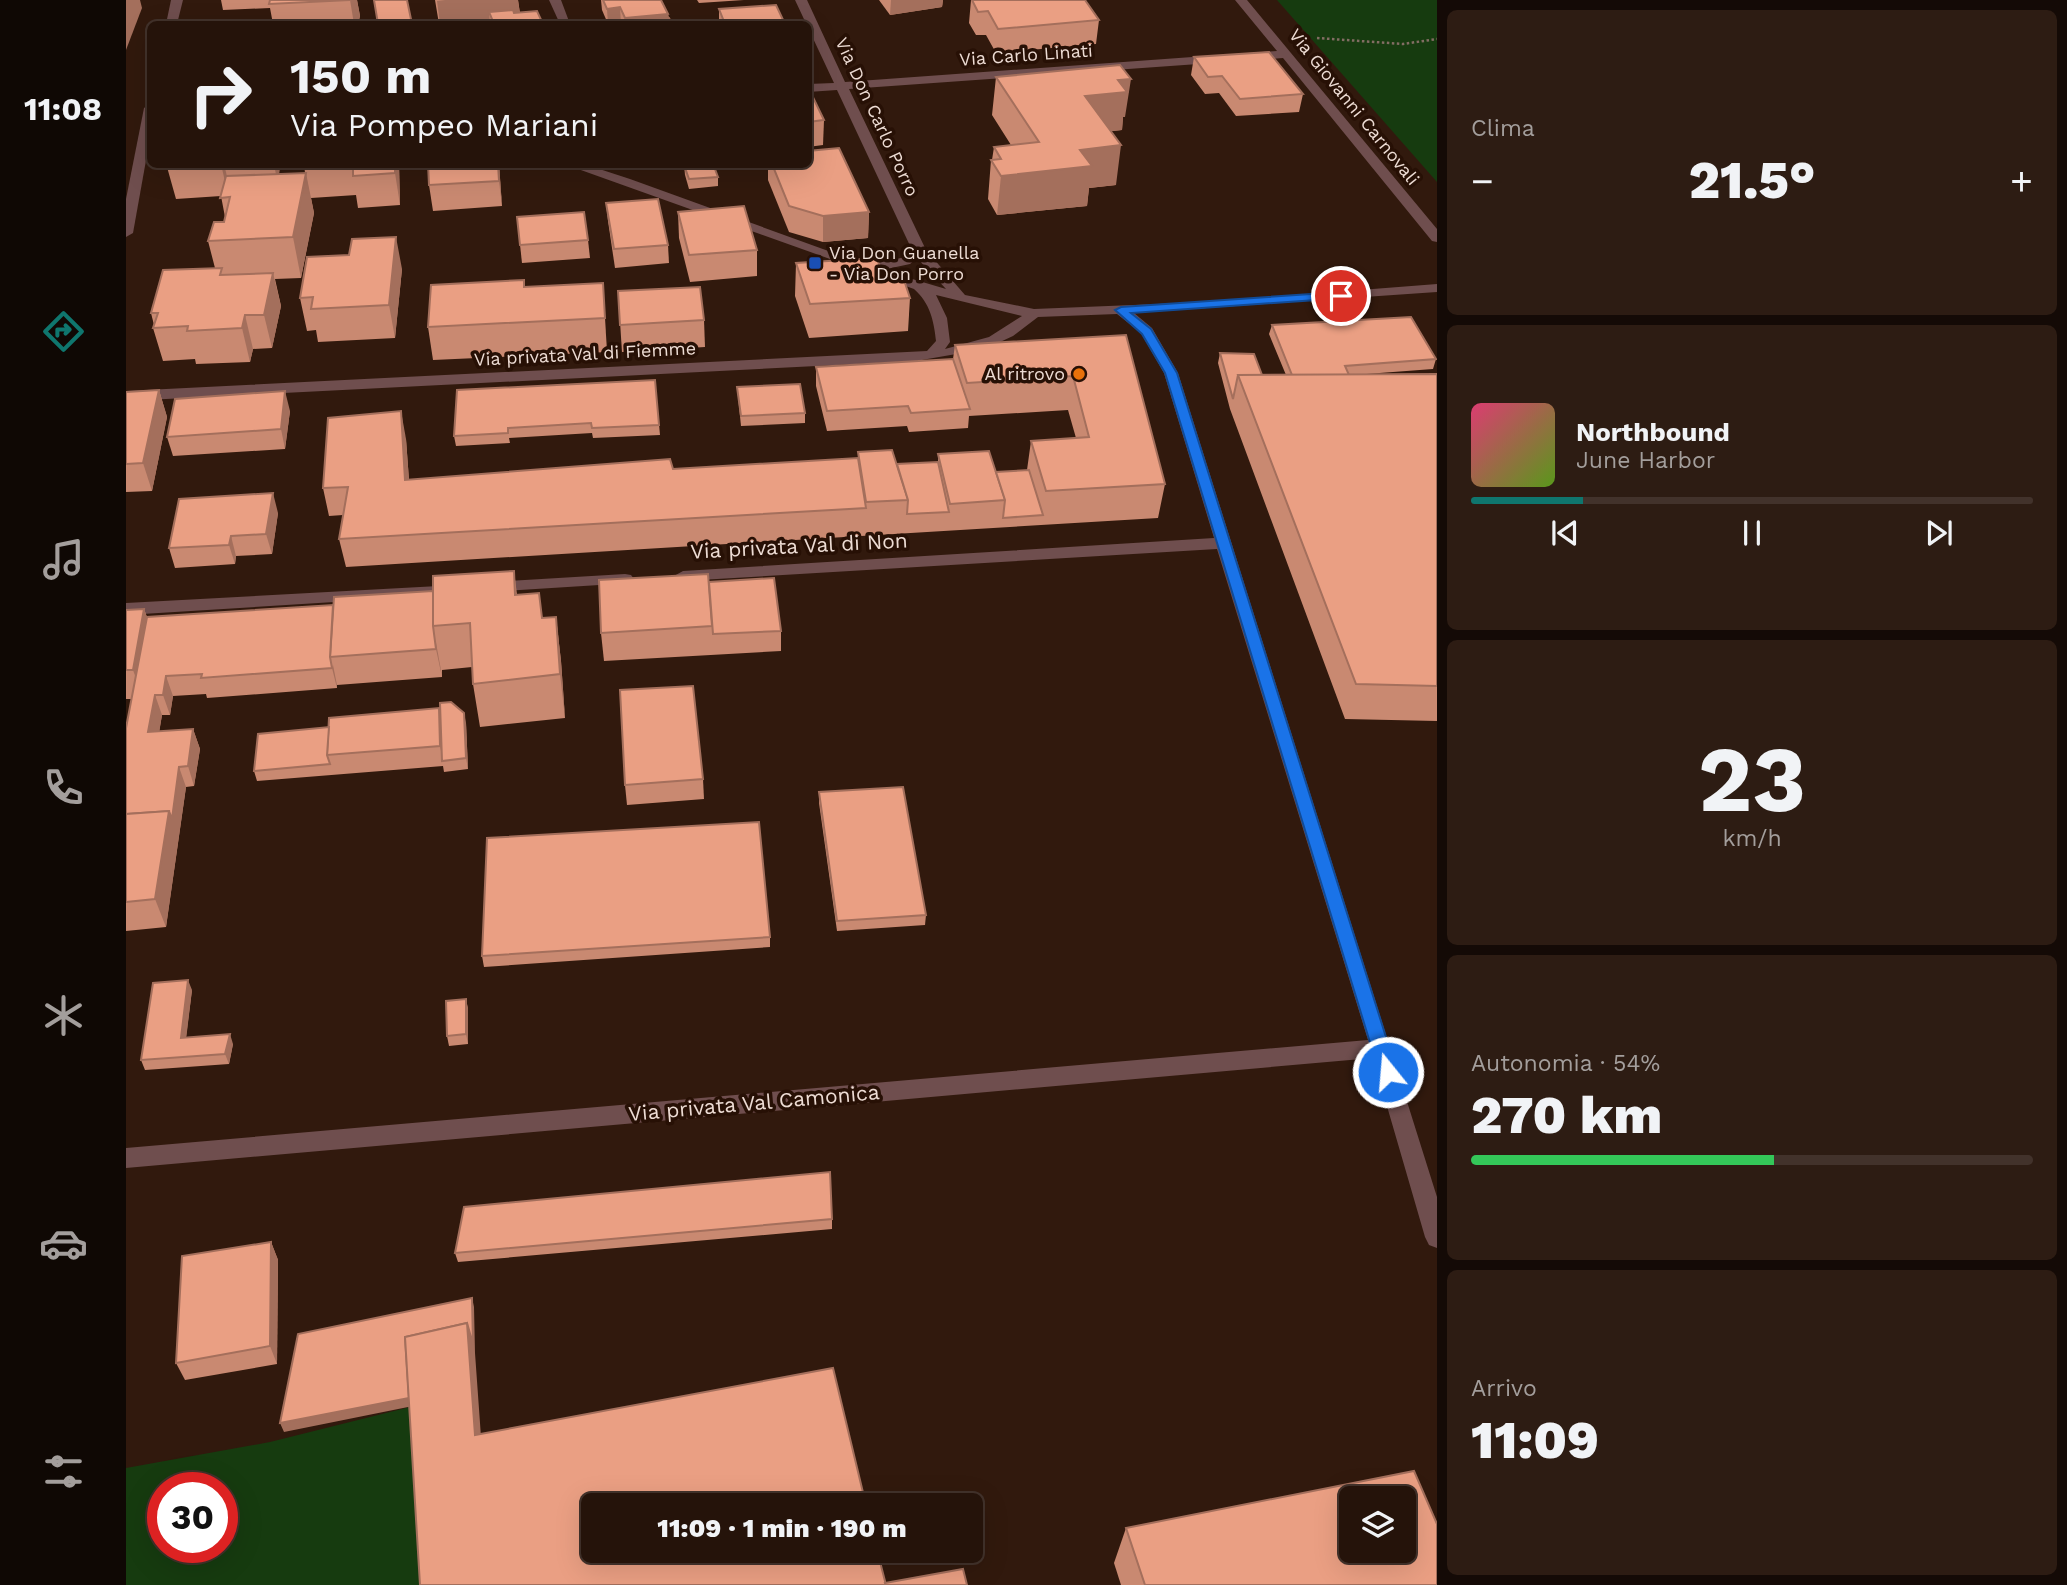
<!DOCTYPE html>
<html lang="it">
<meta charset="utf-8">
<style>
:root{--surface:#25130a;--page:#2d1c13;--text:#f1f3f6;--muted:#a39e9c;--line:#42322b;--accent:#0f766e}
body{margin:0;font-family:"Work Sans",sans-serif;background:var(--page);color:var(--text);height:100vh;display:flex;flex-direction:column;font-size:26px;white-space:nowrap}
*{box-sizing:border-box;margin:0}
p{font-size:23px;color:var(--muted)}
.icon{flex:none;width:38px;height:38px;fill:none;stroke:currentColor;stroke-width:2;stroke-linecap:round;stroke-linejoin:round}
.map{position:relative;flex:1;overflow:hidden}
.drawer{display:flex;flex-direction:column;gap:10px;padding:10px;background:#140a06;width:630px}
.drawer>*{flex:none}
.hud{position:absolute;left:21px;top:21px;width:665px;height:147px;border-radius:10px;box-shadow:0 7px 28px #0002,0 0 0 2px var(--line);background:#25130a;color:var(--text);overflow:hidden}
.fabs{position:absolute;left:1213px;top:1486px;display:grid;gap:14px}
.fabs a{display:grid;place-items:center;width:77px;height:77px;border-radius:10px;background:var(--surface);box-shadow:0 7px 28px #0002,0 0 0 2px var(--line);font-size:35px}
.speed{position:absolute;left:21px;top:1472px;display:flex;gap:14px;font-size:35px;font-weight:700;text-align:center}
.speed>*{display:grid;place-content:center;width:91px;height:91px;border-radius:50%;background:var(--surface);box-shadow:0 7px 28px #0002,0 0 0 2px var(--line);line-height:1}
.speed .limit{border:10px solid #d22;background:#fff;color:#111}
.pin{position:absolute;display:grid;place-items:center;width:60px;height:60px;color:#fff;margin:-30px;border:4px solid #fff;border-radius:50%;box-shadow:0 2px 7px #0007}
.me{position:absolute;width:77px;margin:-38px;rotate:343deg;stroke-linejoin:round;filter:drop-shadow(0 0 5px #0008)}
.turn{display:flex;align-items:center;gap:24px;height:147px;padding:0 28px;font-size:32px}
.turn .icon{width:91px;height:91px;stroke-width:2.5}
.turn b{display:block;font-size:49px;line-height:60px}
.big{font-size:52px;font-weight:800;line-height:1.1}
.drawer .card{flex:1;display:flex;flex-direction:column;justify-content:center;gap:10px;min-width:0;padding:0 24px;border-radius:10px;background:var(--page)}
.drawer .dial{align-items:center;gap:0}
.dial b{font-size:91px;line-height:1}
.song{display:flex;align-items:center;gap:21px}
.cover{width:84px;height:84px;border-radius:10px;background:linear-gradient(135deg,hsl(340 70% 55%),hsl(90 70% 35%))}
.played{height:7px;border-radius:4px;background:linear-gradient(90deg,var(--accent) 20%,var(--line) 20%)}
.keys{display:flex;justify-content:space-around;direction:ltr}
.heat{display:flex;justify-content:space-between;align-items:center;font-size:38px;direction:ltr}
.charge{height:10px;border-radius:5px;background:linear-gradient(90deg,#34c759 54%,var(--line) 0)}
.trip{position:absolute;left:455px;top:1493px;width:402px;height:70px;border-radius:10px;background:var(--surface);box-shadow:0 7px 28px #0002,0 0 0 2px var(--line);font-weight:800;line-height:70px;text-align:center}
main{display:flex;flex:1;min-height:0}
.tabs{display:flex;flex-direction:column;width:126px;justify-content:space-around;align-items:center;background:#0f0804;color:var(--muted)}
.tabs .icon{width:49px;height:49px}
.tabs .on{color:var(--accent)}
.tabs b{font-size:32px;color:var(--text)}
.map>svg:first-child{display:block}
.green{fill:#163b0f;fill-rule:evenodd}
.lines{fill:none;stroke-linecap:round;stroke-linejoin:round}
.path{stroke:#826d63;stroke-width:2.5;stroke-dasharray:2.5 2.5;stroke-linecap:butt}
.minor{fill:#6f4e4e;fill-rule:evenodd}
.wall{fill:#c98971}
.shaded-wall{fill:#a46f5c}
.building{fill:#ea9f83;stroke:#a46f5c;stroke-width:2;fill-rule:evenodd}
.route{fill:#1a73e8;stroke:#114b97;stroke-width:2}
.transit-dot{fill:#1a4fb4;stroke:#271005;stroke-width:2.5}
.food-dot{fill:#e8710a;stroke:#271005;stroke-width:2.5}
.labels{text-anchor:middle;stroke-width:7;stroke-linejoin:round;paint-order:stroke}
.far-street-label{font-size:18px;fill:#eddcd4;stroke:#271005}
.far-poi-label{font-size:18px;fill:#eddcd4;stroke:#271005;text-anchor:start}
.street-label{font-size:21px;fill:#eddcd4;stroke:#271005}
</style>
<main>
<nav class="tabs">
<b>11:08</b>
<svg class="icon on" aria-label="directions" viewBox="0 0 24 24"><path d="M12 3l9 9-9 9-9-9zM9 14v-3h6M13 9l2 2-2 2"/></svg>
<svg class="icon" aria-label="music" viewBox="0 0 24 24"><path d="M9 18V5l10-2v13"/><circle cx="6" cy="18" r="3"/><circle cx="16" cy="16" r="3"/></svg>
<svg class="icon" aria-label="phone" viewBox="0 0 24 24"><path d="M5 4h4l2 5-3 2q2 4 5 5l2-3 5 2v4C11 20 4 13 5 4z"/></svg>
<svg class="icon" aria-label="climate" viewBox="0 0 24 24"><path d="M12 3v18M4 7l16 10M4 17L20 7"/></svg>
<svg class="icon" aria-label="car" viewBox="0 0 24 24"><path d="M5 17H2v-5l4-1 3-4h7l3 4 3 1v5h-3M9 17h6M6 11h13"/><circle cx="7" cy="17" r="2"/><circle cx="17" cy="17" r="2"/></svg>
<svg class="icon" aria-label="filters" viewBox="0 0 24 24"><path d="M4 7h16M4 17h16"/><circle cx="9" cy="7" r="2"/><circle cx="15" cy="17" r="2"/></svg>
</nav>
<div class="map">
<svg width="1311" height="1585" viewBox="0 0 1311 1585">
<rect width="100%" height="100%" fill="#31190d"/>
<g class="green">
<path d="M1151 0H1311V182Z"/>
<path d="M292 1405 302 1585H0V1468L144 1442ZM37 1488H96V1547H37Z"/>
</g>
<g class="lines">
<path class="path" d="M1191 38 1277 44 1311 39"/>
<g class="minor">
<path d="M45 0H57L51 24H40Z"/>
<path d="M423 0H435L444 24H434Z"/>
<path d="M669 0H681L719 82 1151 51 1109 0H1121L1311 229V242L1306 241 1157 58 723 89 800 250 839 295 908 309 1081 302 1311 284V292L1008 313 1026 328 1052 373 1311 1197V1248L1303 1245 1299 1237 1247 1058 0 1168V1148L1242 1040 1091 549 557 581 548 576 557 571 1088 538 1038 373 1015 333 991 314 912 317 887 336 859 349 790 361 0 401V391L801 351 810 341C808 321 804 303 788 289L438 164H458L504 179 741 265 775 258 786 250 711 90 682 92V84L708 83ZM791 258 820 289 756 270 784 264ZM810 295 896 316 863 337 819 349 824 342 821 318Z"/>
<path d="M24 104V138L7 233 0 237V199L18 108Z"/>
<path d="M499 574 505 575 508 579 505 583 364 592 355 587 364 582Z"/>
<path d="M331 585 337 586 340 590 337 594 0 615V603Z"/>
</g>
</g>
<g class="wall">
<path d="M95 0H231L234 16 232 24H147L144 8 97 10Z"/>
<path d="M309 0H392L394 13 417 24H313Z"/>
<path d="M475 0H535L542 14 543 18 482 24 476 10Z"/>
<path d="M571 0H618L573 3Z"/>
<path d="M753 0H817L816 7 764 15Z"/>
<path d="M845 0 973 20 970 44 870 53 860 35H850L843 23Z"/>
<path d="M593 9 659 24H593Z"/>
<path d="M1068 57 1177 94 1173 112 1110 116 1093 93 1079 94 1065 75Z"/>
<path d="M870 77 999 117H997L996 130 985 131 990 185 963 188 961 206 871 215 862 199 865 160H866L868 147 885 145 866 115Z"/>
<path d="M682 87 698 120 697 145 682 147Z"/>
<path d="M42 164H154L153 174 179 173 178 164H273L274 205 232 208 230 195 185 198 188 213 175 278 149 279 155 306 146 348 127 349 124 362 70 364 69 359 37 361 27 328 28 325 25 313 89 268 82 241 98 222 99 217 95 196 50 199 41 167Z"/>
<path d="M302 164H373L376 206 307 211 303 185Z"/>
<path d="M642 164H682L743 212 742 238 697 242 663 232 642 180Z"/>
<path d="M558 165 592 177V186L563 189 559 175Z"/>
<path d="M480 203 542 245 543 263 489 268 482 221Z"/>
<path d="M552 212 631 250V276L564 282 553 238Z"/>
<path d="M391 217 462 240 464 258 396 263Z"/>
<path d="M670 263 757 277 784 298 782 331 683 338 669 296Z"/>
<path d="M276 269 269 338 192 342 190 330 181 331 174 298Z"/>
<path d="M477 283 481 352 307 360 302 327 399 287Z"/>
<path d="M492 291 578 320 579 347 496 352Z"/>
<path d="M1146 325 1310 359 1307 369 1227 375 1311 374V721L1219 719 1104 409 1092 363 1094 353 1136 375H1160L1143 334Z"/>
<path d="M1000 335 1039 484 1032 518 220 567 213 539 217 515 203 516 197 488 280 439 283 480 547 469 732 458V452L771 464 812 462V454L870 472 901 470 905 441 950 438 942 410 843 416 842 428 783 432 781 426 701 431 690 386V367L827 359 829 345Z"/>
<path d="M529 380 534 435 467 438 466 433 383 438 384 443 330 446 328 436Z"/>
<path d="M611 387 679 413V423L615 426Z"/>
<path d="M33 390 41 417 26 491 0 492V392Z"/>
<path d="M164 411 159 449 47 456 41 437Z"/>
<path d="M152 513 146 554 110 556 109 564 49 568 43 548Z"/>
<path d="M388 571 391 595 416 618 430 617 435 661 439 718 354 727 347 684 346 667 316 670V677L211 685V688L81 698 80 694 47 696 44 715H36L33 732 67 729 74 749 68 786 60 787 40 927 0 931V728L6 699H0V610L18 609 21 617 207 605 307 591Z"/>
<path d="M583 582 655 631V651L478 661 475 633Z"/>
<path d="M313 708 315 718 340 723 342 769 318 772 317 766 131 781 128 771 203 727Z"/>
<path d="M577 779 578 799 501 805 499 785Z"/>
<path d="M693 792 800 915 799 925 711 931 693 803Z"/>
<path d="M644 937V947L358 967 356 956Z"/>
<path d="M66 990 60 1037 107 1044 103 1064 19 1070 15 1060Z"/>
<path d="M340 999 342 1009V1044L323 1046 321 1036Z"/>
<path d="M706 1219V1229L332 1262 329 1253Z"/>
<path d="M145 1242 152 1260 151 1364 59 1380 50 1363Z"/>
<path d="M1000 1528 1311 1585H995L988 1563Z"/>
</g>
<g class="shaded-wall">
<path d="M0 0H14L16 8 0 50Z"/>
<path d="M224 0H231L234 16 232 24H228Z"/>
<path d="M319 0H392L395 22 363 12 364 24H314L311 1Z"/>
<path d="M765 0H817L816 7 764 15Z"/>
<path d="M494 7 495 24H482L481 9Z"/>
<path d="M542 14 543 24H500L499 18Z"/>
<path d="M1005 79 999 117H997L996 130 954 135 959 96 992 80Z"/>
<path d="M995 145 990 185 963 188 961 206 871 215 875 176 954 150Z"/>
<path d="M95 164H98L104 189 102 195Z"/>
<path d="M148 164H154L152 185Z"/>
<path d="M269 164H273L274 205 269 173Z"/>
<path d="M372 164H373L376 206 373 181Z"/>
<path d="M180 173 188 213 175 278 167 237Z"/>
<path d="M743 212 742 238 697 242V216Z"/>
<path d="M270 237 276 269 269 338 263 305Z"/>
<path d="M147 273 155 306 146 348 138 315Z"/>
<path d="M119 315 127 349 124 362 116 328Z"/>
<path d="M33 390 41 417 26 491 17 463Z"/>
<path d="M159 391 164 411 159 449 155 429Z"/>
<path d="M275 411 280 439 285 508 279 480Z"/>
<path d="M147 493 152 513 146 554 140 534Z"/>
<path d="M105 536 110 556 109 564 103 545Z"/>
<path d="M18 609 28 637 17 698 7 670Z"/>
<path d="M430 617 435 661 439 718 434 674Z"/>
<path d="M310 643 315 670 316 677 310 649Z"/>
<path d="M207 665 211 685V688L206 668Z"/>
<path d="M40 676 47 696 44 715 37 695Z"/>
<path d="M29 695 36 715 30 752 22 732Z"/>
<path d="M313 708 317 728V761L314 746Z"/>
<path d="M338 713 340 723 342 769 340 758Z"/>
<path d="M67 729 74 749 68 786 62 766Z"/>
<path d="M53 767 60 787 40 927 29 899 43 811Z"/>
<path d="M62 980 66 990 59 1048 55 1038Z"/>
<path d="M340 999 342 1009V1044L340 1034Z"/>
<path d="M104 1034 107 1044 103 1064 99 1054Z"/>
<path d="M145 1242 152 1260 151 1364 144 1346Z"/>
<path d="M346 1298 348 1307 349 1353 357 1465 292 1405 158 1432 154 1423 341 1323Z"/>
</g>
<g class="building">
<path d="M144 0H224L143 4Z"/>
<path d="M248 0H281L286 24H252Z"/>
<path d="M477 0H535L542 14 499 18 494 7 481 9Z"/>
<path d="M846 0H959L973 20 872 29 862 11 852 12Z"/>
<path d="M650 5 659 24H599L593 9Z"/>
<path d="M387 10 388 13 411 11 417 24H368L363 12Z"/>
<path d="M543 18 546 24H481Z"/>
<path d="M1143 52 1177 94 1114 99 1096 76 1082 77 1068 57Z"/>
<path d="M994 65 1005 79 992 80 1001 92 959 96 995 145 954 150 966 166 875 176 865 160 875 159 868 147 913 142 870 77Z"/>
<path d="M682 87 698 120 682 122Z"/>
<path d="M713 148 743 212 697 216 663 206 646 164H682V151Z"/>
<path d="M42 164H84L41 167Z"/>
<path d="M178 164H207L178 167Z"/>
<path d="M227 164H269V173L227 176Z"/>
<path d="M302 164H372L373 181 303 185Z"/>
<path d="M567 164H587L592 177 563 179 558 165Z"/>
<path d="M180 173 167 237 82 241 88 222H98L104 197 94 198 100 176Z"/>
<path d="M532 199 542 245 488 249 480 203Z"/>
<path d="M618 206 631 250 563 255 552 212Z"/>
<path d="M458 212 462 240 394 245 391 217Z"/>
<path d="M270 237 263 305 185 309 187 297 174 298 181 257 223 255 226 239Z"/>
<path d="M751 258 757 277H777L784 298 684 304 670 263Z"/>
<path d="M96 268 94 275 147 273 138 315H119L116 328 61 331 62 326 27 328 32 313H25L37 270Z"/>
<path d="M398 280V287L477 283 479 318 302 327 305 285Z"/>
<path d="M574 287 578 320 494 325 492 291Z"/>
<path d="M1285 317 1310 359 1219 366 1223 375H1166L1146 325Z"/>
<path d="M1000 335 1039 484 920 491 905 441 963 437 947 376 841 383 829 345Z"/>
<path d="M1094 353 1128 354 1136 375H1112L1107 399Z"/>
<path d="M827 359 844 409 785 413 782 406 701 411 690 367Z"/>
<path d="M1311 374V686L1230 684 1112 375Z"/>
<path d="M529 380 533 425 466 428 465 423 382 428V433L328 436 331 390Z"/>
<path d="M674 384 679 413 615 416 611 387Z"/>
<path d="M33 390 17 463 0 464V392Z"/>
<path d="M159 391 155 429 41 437 49 399Z"/>
<path d="M275 411 279 480 544 459 547 469 732 458 740 508 213 539 222 487 197 488 202 418Z"/>
<path d="M766 450 782 500 740 502 732 452Z"/>
<path d="M863 451 879 500 824 504 812 454Z"/>
<path d="M812 462 823 512 781 514 782 500 771 464Z"/>
<path d="M903 470 917 515 877 518 879 500 870 472Z"/>
<path d="M147 493 140 534 105 536 103 545 43 548 53 499Z"/>
<path d="M388 571 389 595 413 593 416 618 430 617 434 674 347 684 344 623 307 626V576Z"/>
<path d="M582 574 586 626 475 633 473 580Z"/>
<path d="M648 578 655 631 587 634 583 582Z"/>
<path d="M307 591V626L310 649 204 657 208 597Z"/>
<path d="M207 605 204 657 206 668 75 678 76 674 40 676 37 695H29L22 732 67 729 62 766 53 767 46 819 43 811 0 814V728L21 617Z"/>
<path d="M18 609 7 670H0V610Z"/>
<path d="M567 686 577 779 499 785 494 690Z"/>
<path d="M325 702 338 713 340 758 316 761 314 703Z"/>
<path d="M313 708 314 746 201 755 203 718Z"/>
<path d="M203 727 201 755 204 764 128 771 132 734Z"/>
<path d="M777 787 800 915 711 921 693 792Z"/>
<path d="M43 811 29 899 0 902V814Z"/>
<path d="M633 822 644 937 356 956 361 838Z"/>
<path d="M62 980 55 1038 104 1034 99 1054 15 1060 27 983Z"/>
<path d="M340 999V1034L321 1036 320 1001Z"/>
<path d="M704 1172 706 1219 329 1253 338 1207Z"/>
<path d="M145 1242 144 1346 50 1363 56 1256Z"/>
<path d="M346 1298 347 1344 341 1323 279 1337 283 1398 154 1423 172 1334Z"/>
<path d="M341 1323 349 1435 707 1368 740 1505H467V1550H751L760 1585H294L279 1337Z"/>
<path d="M1288 1471 1311 1524V1585H1019L1000 1528ZM1225 1498H1278V1550H1225Z"/>
<path d="M837 1569 841 1585H760L759 1583Z"/>
</g>
<path class="route" d="M1215 292 1219 293V298L1005 313 1025 329 1051 373 1271 1072 1262 1079 1253 1072 1039 373 1016 334 989 310 995 307Z"/>
<rect class="transit-dot" x="682" y="256" width="14" height="14" rx="3.5"/>
<circle class="food-dot" cx="953" cy="374" r="7"/>
<g class="labels">
<g class="far-street-label">
<text transform="translate(900 55) rotate(-4)" y="6">Via Carlo Linati</text>
<text transform="translate(1228 107) rotate(51)" y="6">Via Giovanni Carnovali</text>
<text transform="translate(751 117) rotate(65)" y="6">Via Don Carlo Porro</text>
<text transform="translate(459 354) rotate(-3)" y="6">Via privata Val di Fiemme</text>
</g>
<g class="far-poi-label">
<text x="703" y="259">Via Don Guanella<tspan x="703" dy="21">- Via Don Porro</tspan></text>
<text x="939" y="380" text-anchor="end">Al ritrovo</text>
</g>
<g class="street-label">
<text transform="translate(673 546) rotate(-3)" y="7">Via privata Val di Non</text>
<text transform="translate(628 1103) rotate(-5)" y="7">Via privata Val Camonica</text>
</g>
</g>
</svg>
<div class="fabs">
<a><svg class="icon" aria-label="layers" viewBox="0 0 24 24"><path d="M12 4l9 5-9 5-9-5zM3 14l9 5 9-5"/></svg></a>
</div>
<div class="speed"><div class="limit">30</div></div>
<div class="pin" style="left:1215px;top:296px;background:#d93025"><svg class="icon" aria-label="arrive" viewBox="0 0 24 24"><path d="M6 21V4h12l-3 4 3 4H6"/></svg></div>
<svg class="me" style="left:1262px;top:1072px" viewBox="-20 -20 40 40"><circle r="17" fill="#1a73e8" stroke="#fff" stroke-width="3"/><path d="M0-11L8 9 0 5-8 9z" fill="#fff"/></svg>
<div class="trip">11:09 · 1 min · 190 m</div>
<div class="hud">
<div class="turn"><svg class="icon" aria-label="right" viewBox="0 0 24 24"><path d="M7 20v-9h11M14 6l5 5-5 5"/></svg><div><b>150 m</b>Via Pompeo Mariani</div></div>
</div>
</div>
<section class="drawer">
<div class="card"><p>Clima</p>
<div class="heat"><a>−</a><b class="big">21.5°</b><a>+</a></div>
</div>
<div class="card">
<div class="song"><i class="cover"></i><div><b>Northbound</b><p>June Harbor</p></div></div>
<div class="played"></div>
<div class="keys"><svg class="icon" aria-label="previous" viewBox="0 0 24 24"><path d="M18 5L8 12l10 7zM5 5v14"/></svg><svg class="icon" aria-label="pause" viewBox="0 0 24 24"><path d="M8 5v14M16 5v14"/></svg><svg class="icon" aria-label="next" viewBox="0 0 24 24"><path d="M6 5l10 7-10 7zM19 5v14"/></svg></div>
</div>
<div class="card dial"><b>23</b><p>km/h</p></div>
<div class="card"><p>Autonomia · 54%</p><b class="big">270 km</b><div class="charge"></div></div>
<div class="card"><p>Arrivo</p><b class="big">11:09</b></div>
</section>
</main>
